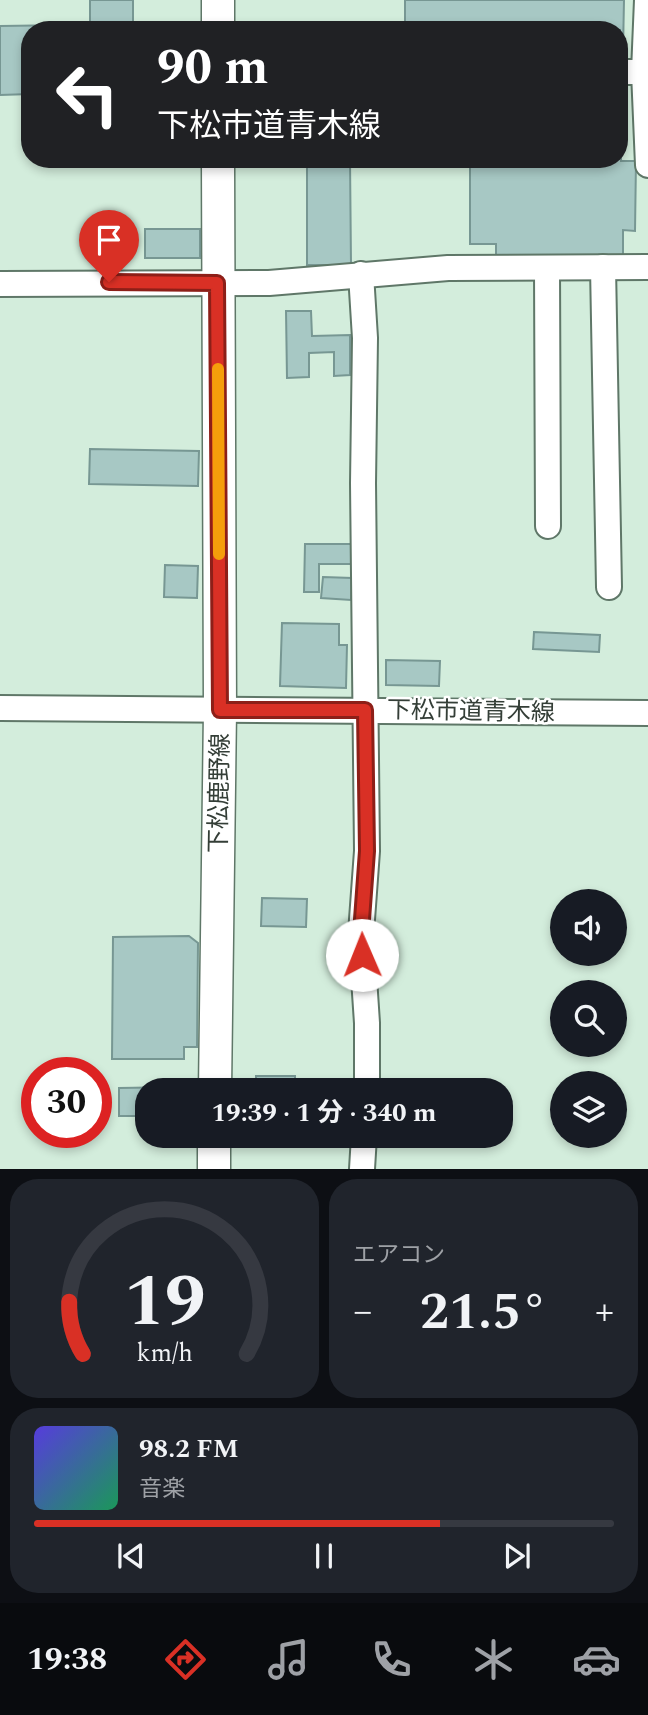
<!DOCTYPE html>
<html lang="ja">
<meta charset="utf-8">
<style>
:root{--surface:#171b24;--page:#20242c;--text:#f1f3f6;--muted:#9ea1a6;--line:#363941;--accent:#d93025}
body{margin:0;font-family:Spectral,"Noto Sans JP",serif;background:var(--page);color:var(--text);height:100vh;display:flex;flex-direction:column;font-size:26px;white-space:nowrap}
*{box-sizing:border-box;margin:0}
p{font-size:23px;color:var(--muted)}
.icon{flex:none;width:38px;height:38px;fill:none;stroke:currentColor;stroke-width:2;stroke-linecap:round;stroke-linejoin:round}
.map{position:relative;height:1169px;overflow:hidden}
.side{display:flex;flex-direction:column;gap:10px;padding:10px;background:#0d0f14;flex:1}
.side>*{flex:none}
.banner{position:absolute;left:21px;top:21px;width:607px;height:147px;border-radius:28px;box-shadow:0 4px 10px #0003;background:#202124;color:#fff;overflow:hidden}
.tools{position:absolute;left:550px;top:889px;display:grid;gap:14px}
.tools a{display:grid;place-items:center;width:77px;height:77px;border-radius:50%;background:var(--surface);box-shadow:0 4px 10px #0003;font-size:35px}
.speed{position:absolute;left:21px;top:1057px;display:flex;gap:14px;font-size:35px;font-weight:700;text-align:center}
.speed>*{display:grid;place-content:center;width:91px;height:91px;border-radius:50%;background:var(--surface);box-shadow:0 4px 10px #0003;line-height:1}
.speed .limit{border:10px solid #d22;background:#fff;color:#111}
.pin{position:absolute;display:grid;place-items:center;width:60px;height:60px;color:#fff;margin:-72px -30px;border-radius:50% 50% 50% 0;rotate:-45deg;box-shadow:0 0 7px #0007}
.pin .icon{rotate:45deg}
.me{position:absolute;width:77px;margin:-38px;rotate:359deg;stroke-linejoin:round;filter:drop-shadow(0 0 5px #0008)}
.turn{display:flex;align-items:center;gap:24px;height:147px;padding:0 21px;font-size:32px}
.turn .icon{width:91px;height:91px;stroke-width:2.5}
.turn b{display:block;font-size:49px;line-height:60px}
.big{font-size:52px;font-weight:700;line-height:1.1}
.side .widget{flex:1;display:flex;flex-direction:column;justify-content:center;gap:10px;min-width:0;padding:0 24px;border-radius:28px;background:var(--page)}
.side .dial{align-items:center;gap:0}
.dial svg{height:182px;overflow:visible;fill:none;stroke:var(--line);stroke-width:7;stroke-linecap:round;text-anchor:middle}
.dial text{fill:var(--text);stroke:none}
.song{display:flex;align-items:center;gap:21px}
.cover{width:84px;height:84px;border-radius:10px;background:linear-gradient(135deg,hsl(250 70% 55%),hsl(150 70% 35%))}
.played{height:7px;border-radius:4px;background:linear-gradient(90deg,var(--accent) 70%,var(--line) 70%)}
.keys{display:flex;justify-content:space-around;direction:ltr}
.heat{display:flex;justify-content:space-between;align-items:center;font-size:38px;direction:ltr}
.side .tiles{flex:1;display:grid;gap:10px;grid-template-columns:1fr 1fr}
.widget:last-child{grid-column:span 2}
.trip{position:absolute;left:135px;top:1078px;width:378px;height:70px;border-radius:28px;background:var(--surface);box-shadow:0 4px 10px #0003;font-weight:700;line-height:70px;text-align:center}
.menu{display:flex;height:112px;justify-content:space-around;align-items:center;background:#090b0e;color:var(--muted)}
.menu .icon{width:49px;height:49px}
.menu .selected{color:var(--accent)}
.menu b{font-size:32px;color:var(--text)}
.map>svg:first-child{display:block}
.building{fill:#a7c8c4;stroke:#779793;stroke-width:2}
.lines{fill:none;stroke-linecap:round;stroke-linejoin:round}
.minor-casing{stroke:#5f7768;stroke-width:28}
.major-casing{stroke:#5f7768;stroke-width:35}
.minor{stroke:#fff;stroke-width:24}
.major{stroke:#fff;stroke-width:32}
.route-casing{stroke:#8d1f18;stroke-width:18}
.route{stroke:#d93025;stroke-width:12}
.slow{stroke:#f59e0b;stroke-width:12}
.labels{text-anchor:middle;stroke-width:5;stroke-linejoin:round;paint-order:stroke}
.street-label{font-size:24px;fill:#343e37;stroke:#fff}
</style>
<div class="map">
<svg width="648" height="1169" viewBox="0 0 648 1169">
<rect width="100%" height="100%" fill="#d3eddc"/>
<g class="building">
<rect x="90" y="0" width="43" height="30"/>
<path d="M405 0H624L623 51H620V30H405Z"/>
<path d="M69 25V30H30V94L0 95V26Z"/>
<path d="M620 109H621V161H636L635 231 623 230V255H496V244H470V159H620Z"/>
<path d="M267 159H350L351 265H307V164H267Z"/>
<rect x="145" y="229" width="55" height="29"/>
<path d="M286 311H311L312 336 350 335V375L334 376V352L309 353V377L287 378Z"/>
<path d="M90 449 199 451 198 486 89 484Z"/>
<path d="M305 544H355V564H319V592H304Z"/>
<path d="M165 565 198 566 197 598 164 597Z"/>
<path d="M323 577 352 578 351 600 321 598Z"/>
<path d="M282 623 339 624V645H347L346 688 280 686Z"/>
<path d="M534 632 600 635 599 652 533 649Z"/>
<path d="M386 660 440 661 439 686 386 685Z"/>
<path d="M262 898 307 899 306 927 261 926Z"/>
<path d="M189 936 198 943 197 1047H184V1059H112L113 937Z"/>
<rect x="256" y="1076" width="39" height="14"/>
<path d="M181 1087V1090H147V1116H119V1088Z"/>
</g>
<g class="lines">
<g class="minor-casing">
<g id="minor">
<path d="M647 0 644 72 648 165"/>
<path d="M620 72H644"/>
<path d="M603 267 609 587"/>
<path d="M547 268 548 526"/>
<path d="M361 274 365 338 363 483 367 851 361 933 367 1023V1090"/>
<path d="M0 284 269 283 448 268 648 267"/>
<path d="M0 708 648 713"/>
<path d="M362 1169 364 1136"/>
</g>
</g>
<g class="major-casing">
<g id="major">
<path d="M218 30V0"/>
<path d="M215 1090 220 710 218 159"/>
<path d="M214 1169V1136"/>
</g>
</g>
<use href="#minor" class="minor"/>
<use href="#major" class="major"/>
</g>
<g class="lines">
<g class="route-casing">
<path id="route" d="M109 282 217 283 220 710H365L367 851 361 933 362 955"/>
</g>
<use href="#route" class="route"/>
<path class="slow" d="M218 369 219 554"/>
</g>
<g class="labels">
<g class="street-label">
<text transform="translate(471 711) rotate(1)" y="8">下松市道青木線</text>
<text transform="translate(219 793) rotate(-89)" y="8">下松鹿野線</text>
</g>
</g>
</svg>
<div class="tools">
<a><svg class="icon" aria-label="sound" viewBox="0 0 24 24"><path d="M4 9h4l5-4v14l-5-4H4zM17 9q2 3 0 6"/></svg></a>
<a><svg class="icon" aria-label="search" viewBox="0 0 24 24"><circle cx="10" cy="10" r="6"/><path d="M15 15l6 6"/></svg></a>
<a><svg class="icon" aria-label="layers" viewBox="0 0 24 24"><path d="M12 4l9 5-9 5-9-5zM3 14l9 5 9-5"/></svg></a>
</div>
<div class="speed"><div class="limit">30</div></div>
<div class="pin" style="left:109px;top:282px;background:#d93025"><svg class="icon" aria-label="arrive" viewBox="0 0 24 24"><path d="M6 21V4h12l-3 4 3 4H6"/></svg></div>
<svg class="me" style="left:362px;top:955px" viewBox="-20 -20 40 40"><circle r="19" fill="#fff"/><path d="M0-13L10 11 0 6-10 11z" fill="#d93025"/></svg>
<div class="trip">19:39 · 1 分 · 340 m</div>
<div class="banner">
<div class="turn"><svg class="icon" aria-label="left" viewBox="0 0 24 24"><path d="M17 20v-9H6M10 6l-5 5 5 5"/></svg><div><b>90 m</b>下松市道青木線</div></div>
</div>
</div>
<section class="side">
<div class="tiles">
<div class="widget dial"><svg viewBox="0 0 100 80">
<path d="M14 69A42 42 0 1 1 86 69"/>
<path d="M14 69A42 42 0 0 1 8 46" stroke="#d93025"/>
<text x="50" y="56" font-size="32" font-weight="700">19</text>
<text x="50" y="72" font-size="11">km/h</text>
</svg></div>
<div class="widget"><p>エアコン</p>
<div class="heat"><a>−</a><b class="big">21.5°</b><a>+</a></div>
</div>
<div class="widget">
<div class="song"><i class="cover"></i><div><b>98.2 FM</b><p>音楽</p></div></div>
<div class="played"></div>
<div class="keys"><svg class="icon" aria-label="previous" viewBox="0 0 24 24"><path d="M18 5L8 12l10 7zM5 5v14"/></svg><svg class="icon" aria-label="pause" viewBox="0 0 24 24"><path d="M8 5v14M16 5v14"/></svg><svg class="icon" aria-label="next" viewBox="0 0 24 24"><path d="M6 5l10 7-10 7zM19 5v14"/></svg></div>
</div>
</div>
</section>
<nav class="menu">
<b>19:38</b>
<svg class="icon selected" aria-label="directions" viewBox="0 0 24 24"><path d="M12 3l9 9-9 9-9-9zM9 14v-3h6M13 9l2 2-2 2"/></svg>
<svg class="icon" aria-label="music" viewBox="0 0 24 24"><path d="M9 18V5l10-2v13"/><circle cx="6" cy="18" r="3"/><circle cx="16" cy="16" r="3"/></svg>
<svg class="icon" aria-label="phone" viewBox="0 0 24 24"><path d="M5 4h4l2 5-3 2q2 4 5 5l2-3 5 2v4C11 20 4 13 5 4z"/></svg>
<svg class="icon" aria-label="climate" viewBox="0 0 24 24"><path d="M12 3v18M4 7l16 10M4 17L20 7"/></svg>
<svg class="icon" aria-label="car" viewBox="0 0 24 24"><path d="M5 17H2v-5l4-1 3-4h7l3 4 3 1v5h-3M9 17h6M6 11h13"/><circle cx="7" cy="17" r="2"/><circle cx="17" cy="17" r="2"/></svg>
</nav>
